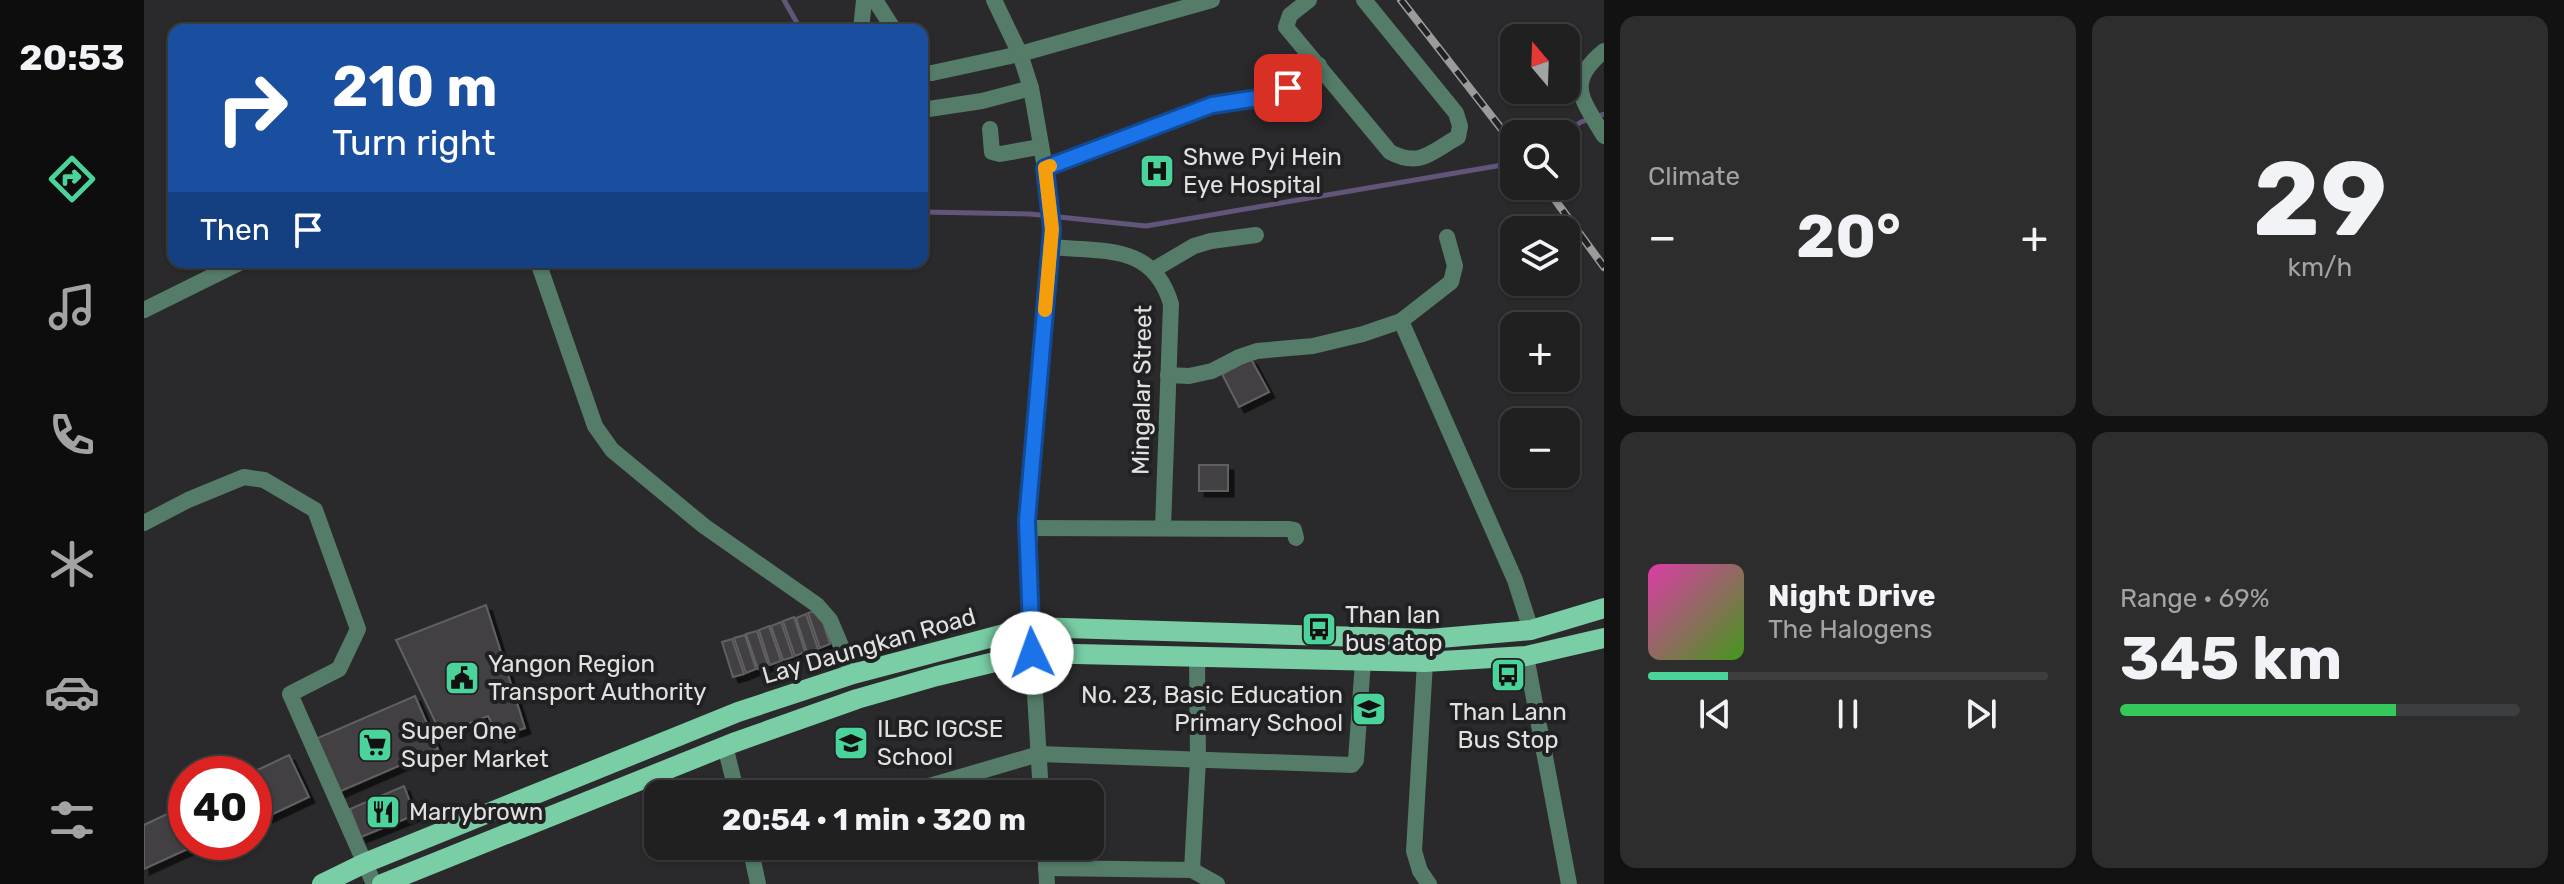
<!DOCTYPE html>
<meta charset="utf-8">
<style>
:root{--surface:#202021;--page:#2d2d2e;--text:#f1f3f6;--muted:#a2a3a5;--line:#3d3e3f;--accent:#4ad49c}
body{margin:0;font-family:Rubik,sans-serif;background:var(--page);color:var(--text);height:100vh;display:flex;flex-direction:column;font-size:30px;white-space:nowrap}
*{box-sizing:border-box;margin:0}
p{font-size:26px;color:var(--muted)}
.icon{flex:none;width:44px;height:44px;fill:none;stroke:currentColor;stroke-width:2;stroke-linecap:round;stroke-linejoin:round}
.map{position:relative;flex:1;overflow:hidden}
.sheet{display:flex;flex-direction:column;gap:16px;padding:16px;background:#121212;width:960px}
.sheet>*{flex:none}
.top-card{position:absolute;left:24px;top:24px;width:760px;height:244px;border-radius:16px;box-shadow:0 2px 6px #0004,0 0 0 2px var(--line);background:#1a4fa0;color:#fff;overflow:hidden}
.needle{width:52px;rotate:341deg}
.tools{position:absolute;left:1356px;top:24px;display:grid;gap:16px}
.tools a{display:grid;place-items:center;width:80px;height:80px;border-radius:16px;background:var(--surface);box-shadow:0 2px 6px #0004,0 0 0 2px var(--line);font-size:40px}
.speed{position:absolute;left:24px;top:756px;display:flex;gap:16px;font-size:40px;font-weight:700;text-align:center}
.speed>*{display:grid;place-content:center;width:104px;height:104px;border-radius:50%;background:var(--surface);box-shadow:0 2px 6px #0004,0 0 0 2px var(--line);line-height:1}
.speed .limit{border:12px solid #d22;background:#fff;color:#111}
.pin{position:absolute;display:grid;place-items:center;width:68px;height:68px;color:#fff;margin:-34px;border-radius:16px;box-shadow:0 4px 12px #0006}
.me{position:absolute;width:88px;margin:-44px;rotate:357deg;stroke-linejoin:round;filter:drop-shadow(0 0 6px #0008)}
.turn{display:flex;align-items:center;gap:28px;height:168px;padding:0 32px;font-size:36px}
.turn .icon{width:104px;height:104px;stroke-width:2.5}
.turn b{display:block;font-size:56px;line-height:68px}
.then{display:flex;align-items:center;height:76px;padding:0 32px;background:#0003;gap:16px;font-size:30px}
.big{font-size:60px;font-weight:700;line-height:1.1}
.sheet .tile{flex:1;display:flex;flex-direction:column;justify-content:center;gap:12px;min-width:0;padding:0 28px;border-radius:16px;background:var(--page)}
.sheet .dial{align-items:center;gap:0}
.dial b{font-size:104px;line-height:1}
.song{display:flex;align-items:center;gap:24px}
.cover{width:96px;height:96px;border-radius:12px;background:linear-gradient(135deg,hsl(320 70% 55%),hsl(100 70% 35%))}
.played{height:8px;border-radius:4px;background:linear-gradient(90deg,var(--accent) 20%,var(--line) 20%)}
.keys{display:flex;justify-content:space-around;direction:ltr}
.heat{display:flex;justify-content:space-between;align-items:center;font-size:44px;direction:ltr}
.charge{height:12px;border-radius:6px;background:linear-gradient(90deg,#34c759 69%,var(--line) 0)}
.sheet .tiles{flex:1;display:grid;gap:16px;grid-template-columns:repeat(2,1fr)}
.trip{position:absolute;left:500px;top:780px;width:460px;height:80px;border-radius:16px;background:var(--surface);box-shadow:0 2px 6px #0004,0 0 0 2px var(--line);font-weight:700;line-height:80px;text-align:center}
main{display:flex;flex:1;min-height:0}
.tab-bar{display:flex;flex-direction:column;width:144px;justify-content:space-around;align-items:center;background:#0d0d0d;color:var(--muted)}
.tab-bar .icon{width:56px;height:56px}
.tab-bar .on{color:var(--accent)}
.tab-bar b{font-size:36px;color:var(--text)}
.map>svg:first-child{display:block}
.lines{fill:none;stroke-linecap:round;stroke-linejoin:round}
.stream{stroke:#62557a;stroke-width:5}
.building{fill:#424143;stroke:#616063;stroke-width:2;filter:url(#shadow)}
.minor{stroke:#547c68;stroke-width:16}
.major{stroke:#79cea6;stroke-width:20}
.rail-casing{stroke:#9b9b9c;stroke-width:8}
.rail{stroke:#212022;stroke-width:5;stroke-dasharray:15;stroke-linecap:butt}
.route-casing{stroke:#114b97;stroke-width:20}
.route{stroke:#1a73e8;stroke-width:14}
.slow{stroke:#f59e0b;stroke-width:14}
.labels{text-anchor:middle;stroke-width:8;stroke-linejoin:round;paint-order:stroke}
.poi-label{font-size:24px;fill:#e1e1e2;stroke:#212022;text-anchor:start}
.street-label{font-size:24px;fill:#e1e1e2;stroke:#212022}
</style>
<main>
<nav class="tab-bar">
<b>20:53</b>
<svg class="icon on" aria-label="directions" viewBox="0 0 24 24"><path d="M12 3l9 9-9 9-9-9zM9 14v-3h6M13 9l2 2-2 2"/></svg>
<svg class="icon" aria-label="music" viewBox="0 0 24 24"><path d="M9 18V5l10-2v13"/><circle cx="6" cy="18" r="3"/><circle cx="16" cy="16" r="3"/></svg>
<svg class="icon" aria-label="phone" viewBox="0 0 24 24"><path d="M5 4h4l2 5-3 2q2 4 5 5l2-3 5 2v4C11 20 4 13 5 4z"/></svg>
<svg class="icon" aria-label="climate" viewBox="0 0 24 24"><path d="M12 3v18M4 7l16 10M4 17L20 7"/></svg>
<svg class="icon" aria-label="car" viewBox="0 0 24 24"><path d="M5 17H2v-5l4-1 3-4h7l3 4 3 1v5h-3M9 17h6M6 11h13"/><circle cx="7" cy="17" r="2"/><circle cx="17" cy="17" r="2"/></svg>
<svg class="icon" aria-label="filters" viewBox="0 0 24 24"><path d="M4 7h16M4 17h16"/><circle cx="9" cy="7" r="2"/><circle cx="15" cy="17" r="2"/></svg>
</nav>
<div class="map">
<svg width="1460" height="884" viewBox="0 0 1460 884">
<defs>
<filter id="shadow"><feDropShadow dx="5.5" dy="5.5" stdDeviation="0" flood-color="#0009"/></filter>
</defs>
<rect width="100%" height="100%" fill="#2a2a2c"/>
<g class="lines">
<g class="stream">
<path d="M640 0 657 30"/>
<path d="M1419 134 1437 122 1460 114"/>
<path d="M778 212 886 214 1002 226 1370 163"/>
</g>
</g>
<g class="building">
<path d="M1107 359 1125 392 1095 407 1078 374Z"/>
<rect x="1055" y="465" width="29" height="26"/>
<path d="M342 605 381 728 355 737 344 716 297 734 252 640Z"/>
<path d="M675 610 686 644 676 648 664 613Z"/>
<path d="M662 614 674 649 663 652 652 618Z"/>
<path d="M650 617 661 652 651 656 639 621Z"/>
<path d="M637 622 649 657 639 660 627 626Z"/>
<path d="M625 626 637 661 626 665 615 630Z"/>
<path d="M613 631 624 665 614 669 602 634Z"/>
<path d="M601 635 612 669 602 673 590 638Z"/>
<path d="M588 639 600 674 589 677 578 642Z"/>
<path d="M271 696 294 749 190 794 167 741Z"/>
<path d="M145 755 165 797 110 823V774H105Z"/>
<path d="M260 786 271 815 217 837 206 809Z"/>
<path d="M42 805V842H59L0 869V825Z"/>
</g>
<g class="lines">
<g class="minor">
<path d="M731 0 750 30"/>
<path d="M850 0 876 54 887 88 901 168 908 229 883 521 886 528 884 577 897 794"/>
<path d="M1165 0 1146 15 1142 27 1246 152C1276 168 1287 152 1314 137L1316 126 1312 113 1220 0"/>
<path d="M717 30 720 0"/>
<path d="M1460 51C1421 83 1438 99 1460 136"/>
<path d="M778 73H788L876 54 1068 0"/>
<path d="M778 110 838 101 887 88"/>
<path d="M846 129 848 152 856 154 895 147"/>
<path d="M901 168 1068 105 1121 97 1144 88 1175 65"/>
<path d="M906 247C959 252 1009 243 1027 304L1019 528"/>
<path d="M394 262 451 426 468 450 560 526 673 605 686 620 709 674"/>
<path d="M1009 270 1050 246 1067 241 1112 235"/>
<path d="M0 310 97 262"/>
<path d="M1257 321 1371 580 1387 630"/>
<path d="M1024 375 1045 376 1068 371 1095 357 1113 351 1169 346 1219 334 1257 321 1307 282 1311 266 1303 237"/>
<path d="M0 523 44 500 100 477 120 480 171 510 214 629 195 669 146 694 230 884"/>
<path d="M886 528 1144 529 1150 530 1152 538"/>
<path d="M1382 656 1425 884"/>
<path d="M1281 662 1270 851 1276 871 1285 884"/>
<path d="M581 746 593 794"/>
<path d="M777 794V790L782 787 895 754 1208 765 1212 760 1219 661"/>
<path d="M606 846 614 884"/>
<path d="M795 846 798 854 863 846"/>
<path d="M901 846 903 884"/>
<path d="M902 868 1048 870 1073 884"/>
<path d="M1048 870 1054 759 1053 656"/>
</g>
<g class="major">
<path d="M178 884 221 863 594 712 709 674 887 627 1285 639 1387 630 1460 608"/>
<path d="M238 884 589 743 713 699 793 676 888 653 1281 662 1382 656 1460 638"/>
</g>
<g class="rail-casing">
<g id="rail">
<path d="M1257 0 1370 145"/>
<path d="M1401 186 1460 267"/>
</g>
</g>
<use href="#rail" class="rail"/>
</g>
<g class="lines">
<g class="route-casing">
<path id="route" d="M888 653 883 521 908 229 901 168 1068 105 1121 97 1144 88"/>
</g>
<use href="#route" class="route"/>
<path class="slow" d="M901 310 908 229 901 168 906 166"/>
</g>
<defs>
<g id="hospital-square" transform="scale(1.8)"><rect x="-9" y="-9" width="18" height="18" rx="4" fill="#4ad49c" stroke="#212022"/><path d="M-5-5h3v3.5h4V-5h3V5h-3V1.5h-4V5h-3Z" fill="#111"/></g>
<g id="bus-square" transform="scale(1.8)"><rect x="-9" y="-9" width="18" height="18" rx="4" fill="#4ad49c" stroke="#212022"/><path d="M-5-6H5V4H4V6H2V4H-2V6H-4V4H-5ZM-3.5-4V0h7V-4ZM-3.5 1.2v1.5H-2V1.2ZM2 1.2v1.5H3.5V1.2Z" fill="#111"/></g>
<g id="civic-square" transform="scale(1.8)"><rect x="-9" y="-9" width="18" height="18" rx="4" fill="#4ad49c" stroke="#212022"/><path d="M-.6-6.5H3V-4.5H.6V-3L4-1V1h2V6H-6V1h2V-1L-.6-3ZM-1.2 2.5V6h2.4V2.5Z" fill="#111"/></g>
<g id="school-square" transform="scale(1.8)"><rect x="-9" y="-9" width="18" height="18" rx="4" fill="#4ad49c" stroke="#212022"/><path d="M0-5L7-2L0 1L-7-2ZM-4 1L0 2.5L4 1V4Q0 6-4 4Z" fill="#111"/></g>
<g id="supermarket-square" transform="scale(1.8)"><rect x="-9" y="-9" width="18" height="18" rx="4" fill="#4ad49c" stroke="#212022"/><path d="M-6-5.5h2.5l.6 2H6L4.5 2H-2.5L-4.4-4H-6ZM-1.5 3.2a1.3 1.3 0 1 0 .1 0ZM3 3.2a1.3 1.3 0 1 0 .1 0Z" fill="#111"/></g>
<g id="restaurant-square" transform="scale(1.8)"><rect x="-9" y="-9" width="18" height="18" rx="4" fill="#4ad49c" stroke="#212022"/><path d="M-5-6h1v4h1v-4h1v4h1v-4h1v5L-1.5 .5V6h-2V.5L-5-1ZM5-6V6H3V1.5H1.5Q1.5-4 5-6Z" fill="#111"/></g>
</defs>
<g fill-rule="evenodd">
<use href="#hospital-square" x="1013" y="171"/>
<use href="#bus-square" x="1175" y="629"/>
<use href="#bus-square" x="1364" y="675"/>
<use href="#civic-square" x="318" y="678"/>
<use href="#school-square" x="1225" y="709"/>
<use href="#school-square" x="707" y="743"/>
<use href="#supermarket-square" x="231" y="745"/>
<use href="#restaurant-square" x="239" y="812"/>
</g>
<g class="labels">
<g class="poi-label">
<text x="1039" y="165">Shwe Pyi Hein<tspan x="1039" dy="28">Eye Hospital</tspan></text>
<text x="1201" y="623">Than lan<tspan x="1201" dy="28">bus atop</tspan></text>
<text x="344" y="672">Yangon Region<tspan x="344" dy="28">Transport Authority</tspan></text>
<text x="1199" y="703" text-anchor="end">No. 23, Basic Education<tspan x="1199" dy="28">Primary School</tspan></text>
<text x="1364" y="720" text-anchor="middle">Than Lann<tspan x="1364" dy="28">Bus Stop</tspan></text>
<text x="733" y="737">ILBC IGCSE<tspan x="733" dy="28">School</tspan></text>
<text x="257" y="739">Super One<tspan x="257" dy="28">Super Market</tspan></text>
<text x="265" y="820">Marrybrown</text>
</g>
<g class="street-label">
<text transform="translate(998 390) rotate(-89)" y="8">Mingalar Street</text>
<text transform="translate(725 646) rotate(-16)" y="8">Lay Daungkan Road</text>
</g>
</g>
</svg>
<div class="tools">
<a><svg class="needle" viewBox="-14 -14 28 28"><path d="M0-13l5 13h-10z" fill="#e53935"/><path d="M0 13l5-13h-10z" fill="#a2a3a5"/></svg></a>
<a><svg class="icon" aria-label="search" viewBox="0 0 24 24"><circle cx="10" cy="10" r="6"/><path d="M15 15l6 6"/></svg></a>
<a><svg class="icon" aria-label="layers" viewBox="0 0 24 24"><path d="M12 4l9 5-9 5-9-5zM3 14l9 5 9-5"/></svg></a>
<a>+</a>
<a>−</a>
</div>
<div class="speed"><div class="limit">40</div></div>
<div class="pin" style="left:1144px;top:88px;background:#d93025"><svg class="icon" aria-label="arrive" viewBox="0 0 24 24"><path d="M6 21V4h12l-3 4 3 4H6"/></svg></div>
<svg class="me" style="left:888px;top:653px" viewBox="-20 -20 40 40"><circle r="19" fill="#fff"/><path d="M0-13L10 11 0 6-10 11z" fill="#1a73e8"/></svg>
<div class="trip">20:54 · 1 min · 320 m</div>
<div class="top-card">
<div class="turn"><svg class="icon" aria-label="right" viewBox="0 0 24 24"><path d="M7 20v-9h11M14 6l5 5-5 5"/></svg><div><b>210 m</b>Turn right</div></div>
<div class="then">Then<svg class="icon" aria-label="arrive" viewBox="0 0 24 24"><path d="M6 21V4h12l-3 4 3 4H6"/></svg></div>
</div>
</div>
<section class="sheet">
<div class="tiles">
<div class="tile"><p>Climate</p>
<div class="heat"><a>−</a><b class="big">20°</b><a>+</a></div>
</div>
<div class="tile dial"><b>29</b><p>km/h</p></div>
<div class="tile">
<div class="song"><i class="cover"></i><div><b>Night Drive</b><p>The Halogens</p></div></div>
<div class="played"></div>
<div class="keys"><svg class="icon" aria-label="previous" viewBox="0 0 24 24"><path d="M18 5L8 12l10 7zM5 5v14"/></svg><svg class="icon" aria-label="pause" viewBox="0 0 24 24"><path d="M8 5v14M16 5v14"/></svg><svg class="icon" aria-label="next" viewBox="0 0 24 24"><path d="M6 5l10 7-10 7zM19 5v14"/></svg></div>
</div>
<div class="tile"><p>Range · 69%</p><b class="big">345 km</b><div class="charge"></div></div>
</div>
</section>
</main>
